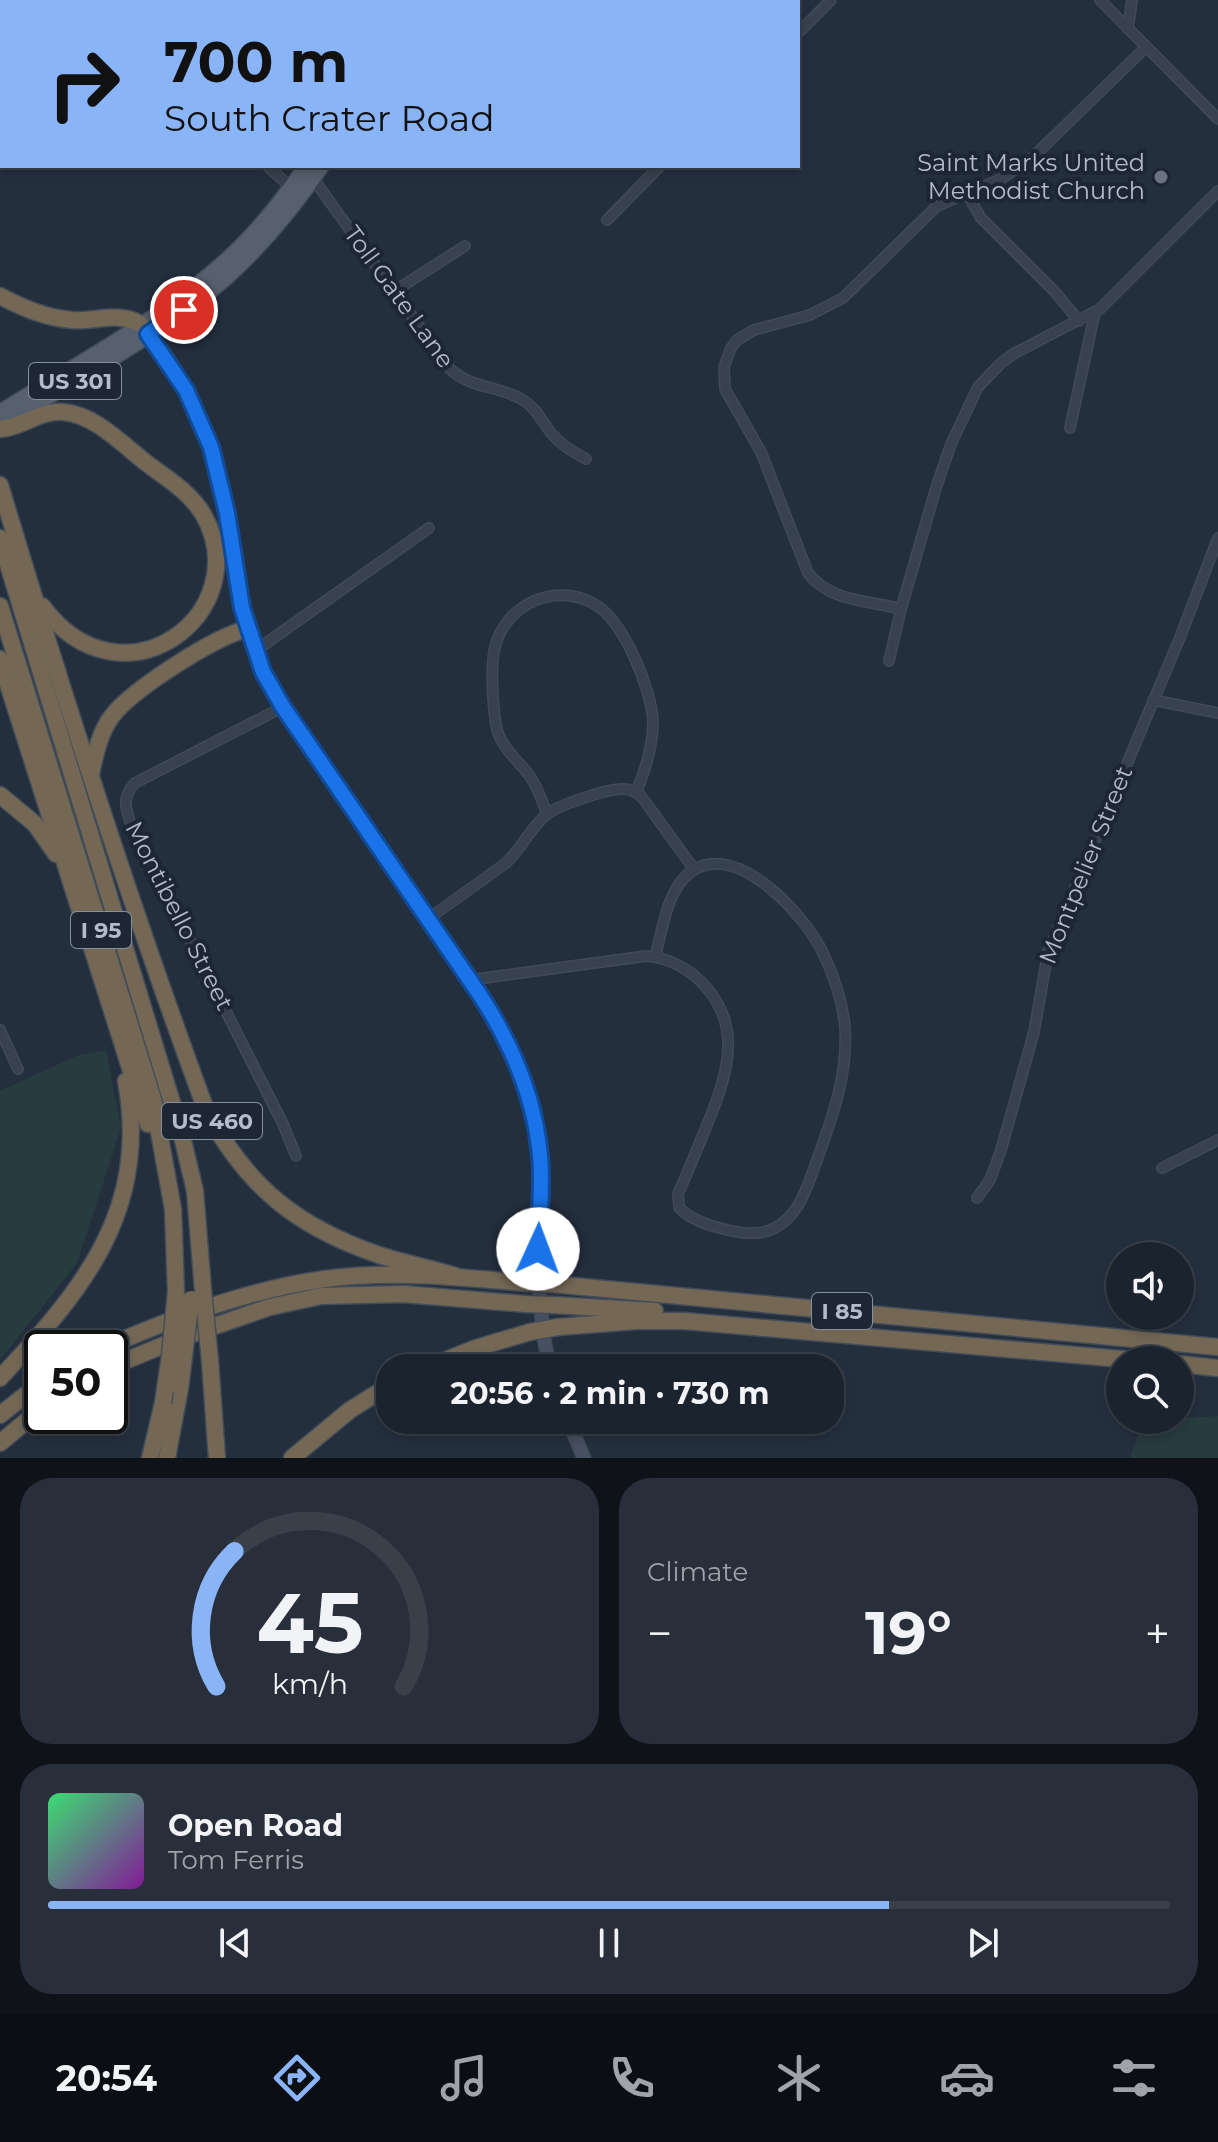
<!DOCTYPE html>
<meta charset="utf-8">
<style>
:root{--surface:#1b232e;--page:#282f3a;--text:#f1f3f6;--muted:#a0a4aa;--line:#39404a;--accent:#8ab4f8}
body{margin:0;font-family:Montserrat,sans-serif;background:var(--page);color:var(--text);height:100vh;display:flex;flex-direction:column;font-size:30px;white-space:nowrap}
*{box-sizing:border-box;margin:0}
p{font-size:26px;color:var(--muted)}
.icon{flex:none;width:44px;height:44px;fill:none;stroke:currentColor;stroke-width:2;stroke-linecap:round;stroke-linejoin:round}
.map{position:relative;height:1458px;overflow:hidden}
.side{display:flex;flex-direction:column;gap:20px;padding:20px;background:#0f1319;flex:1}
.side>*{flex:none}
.guide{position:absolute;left:0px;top:0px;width:800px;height:168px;box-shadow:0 4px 12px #0003,0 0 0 2px var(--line);background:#8ab4f8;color:#111;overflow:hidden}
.fabs{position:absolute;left:1106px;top:1242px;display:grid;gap:16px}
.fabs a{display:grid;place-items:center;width:88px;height:88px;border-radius:50%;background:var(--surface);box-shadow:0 4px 12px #0003,0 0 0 2px var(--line);font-size:40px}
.speed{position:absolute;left:24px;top:1330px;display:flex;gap:16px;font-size:40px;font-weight:700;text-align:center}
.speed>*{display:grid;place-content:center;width:104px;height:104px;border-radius:50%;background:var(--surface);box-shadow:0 4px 12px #0003,0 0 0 2px var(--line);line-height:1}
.speed .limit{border:4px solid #111;border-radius:12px;background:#fff;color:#111}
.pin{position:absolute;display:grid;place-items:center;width:68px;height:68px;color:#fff;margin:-34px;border:4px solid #fff;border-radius:50%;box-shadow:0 2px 8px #0007}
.me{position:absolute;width:88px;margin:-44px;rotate:2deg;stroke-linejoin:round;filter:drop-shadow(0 0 6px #0008)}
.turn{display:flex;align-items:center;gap:28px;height:168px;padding:0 32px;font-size:36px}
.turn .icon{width:104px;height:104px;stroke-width:2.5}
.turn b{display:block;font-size:56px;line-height:68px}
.big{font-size:60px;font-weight:700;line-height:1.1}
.side .card{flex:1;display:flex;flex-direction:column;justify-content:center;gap:12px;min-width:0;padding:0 28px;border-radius:32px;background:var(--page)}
.side .dial{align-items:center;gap:0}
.dial svg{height:208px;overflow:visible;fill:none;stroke:var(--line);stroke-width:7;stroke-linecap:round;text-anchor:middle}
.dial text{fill:var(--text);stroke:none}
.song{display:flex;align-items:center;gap:24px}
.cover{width:96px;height:96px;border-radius:12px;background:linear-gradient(135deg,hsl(140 70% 55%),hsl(290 70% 35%))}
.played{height:8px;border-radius:4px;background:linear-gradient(90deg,var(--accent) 75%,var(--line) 75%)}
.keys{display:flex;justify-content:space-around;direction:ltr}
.heat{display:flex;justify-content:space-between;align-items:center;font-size:44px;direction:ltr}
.side .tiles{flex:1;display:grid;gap:20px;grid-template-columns:1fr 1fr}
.card:last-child{grid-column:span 2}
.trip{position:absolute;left:376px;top:1354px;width:468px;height:80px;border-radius:32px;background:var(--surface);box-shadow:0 4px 12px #0003,0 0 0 2px var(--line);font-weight:700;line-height:80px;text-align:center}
.tab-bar{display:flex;height:128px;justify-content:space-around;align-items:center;background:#0b0e12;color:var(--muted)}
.tab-bar .icon{width:56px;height:56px}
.tab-bar .selected{color:var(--accent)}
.tab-bar b{font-size:36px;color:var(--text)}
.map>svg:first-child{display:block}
.green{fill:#263c3f}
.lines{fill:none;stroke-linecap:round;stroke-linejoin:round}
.minor-casing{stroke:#414a57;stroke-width:12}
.secondary-casing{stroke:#414a57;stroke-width:15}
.primary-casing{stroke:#414a57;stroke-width:17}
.motorway-casing{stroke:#434c59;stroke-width:19}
.minor{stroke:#38414e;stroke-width:9}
.secondary{stroke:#465061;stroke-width:12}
.primary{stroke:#56606e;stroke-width:14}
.motorway{stroke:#746855;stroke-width:16}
.motorway-bridge-casing{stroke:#434c59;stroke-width:19;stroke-linecap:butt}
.motorway-bridge{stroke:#746855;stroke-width:16}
.route-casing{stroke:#114b97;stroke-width:20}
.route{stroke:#1a73e8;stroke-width:14}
.worship-dot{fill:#6b7280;stroke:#1d2633;stroke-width:3}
.labels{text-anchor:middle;stroke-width:8;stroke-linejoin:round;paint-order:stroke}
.shield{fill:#1d2633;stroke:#878f9c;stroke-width:2}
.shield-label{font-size:22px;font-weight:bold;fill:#b4bcc9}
.poi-label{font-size:24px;fill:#b4bcc9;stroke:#1d2633;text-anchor:end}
.street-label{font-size:24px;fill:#b4bcc9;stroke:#1d2633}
</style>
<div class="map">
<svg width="1218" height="1458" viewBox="0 0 1218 1458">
<rect width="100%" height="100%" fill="#242f3e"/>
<g class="green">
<path d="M106 1050 121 1128 77 1263 0 1360V1091L76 1056Z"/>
<path d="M1218 1416V1458H1130L1138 1434 1157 1420Z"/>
</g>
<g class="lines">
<g class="minor-casing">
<g id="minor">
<path d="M102 0 104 2"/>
<path d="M414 0 417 2"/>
<path d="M1100 0 1218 119"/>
<path d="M398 2 400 0"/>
<path d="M1128 29 1132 0"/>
<path d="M798 33 831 0"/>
<path d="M0 111 2 113"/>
<path d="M267 166 292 188"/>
<path d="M312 177 450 369C473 390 499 385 523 400 536 408 542 421 551 433 561 445 573 452 586 459"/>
<path d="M966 192 981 218 1056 293 1079 321"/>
<path d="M607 220 660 166"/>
<path d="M393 292 465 246"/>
<path d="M1070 428 1095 312"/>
<path d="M901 609C868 600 830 602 808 573L761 452 725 389 724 367 731 348 737 340 754 330 810 315 843 298 937 206 1001 179 1032 158 1146 47"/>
<path d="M255 651 429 528"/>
<path d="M889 661 901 609 936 488 951 444 978 387 1001 363 1015 353 1100 309 1218 191"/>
<path d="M1153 700 1218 713"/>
<path d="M283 707 135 783C122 797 125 808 131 824L283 1124 296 1156"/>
<path d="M547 814C542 801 538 787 529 775 517 759 500 747 496 725 493 706 490 666 495 647 506 603 557 581 596 605 624 622 652 690 653 722 653 746 645 771 636 793"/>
<path d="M428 919 506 863C522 848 531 827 546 815 558 805 609 788 624 789 631 789 636 792 641 796L694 869"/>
<path d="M470 980 646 956C669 958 690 969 705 986 744 1029 726 1078 707 1125 697 1149 688 1172 678 1194L679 1207C692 1224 743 1237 764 1232 796 1224 806 1191 816 1163 832 1118 848 1076 845 1028 843 1003 834 976 823 953 804 913 729 831 684 878 666 897 662 932 655 957"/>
<path d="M0 1030 18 1069"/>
<path d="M1162 1168 1218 1140"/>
<path d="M977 1198 990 1180 1001 1150 1034 1032 1048 952 1181 635 1218 538"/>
</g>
</g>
<g class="secondary-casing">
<g id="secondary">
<path d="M247 629 263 672 283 707 489 1010 518 1065 532 1109 541 1159 539 1292 544 1339 550 1368"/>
<path d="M568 1420 584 1458"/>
</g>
</g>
<g class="primary-casing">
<g id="primary">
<path d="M425 2 427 0"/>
<path d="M443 2 445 0"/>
<path d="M143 328C189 380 214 445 227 513 234 552 237 591 247 629"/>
<path d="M0 412C80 362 168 316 236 251 263 225 285 196 306 166"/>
<path d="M0 426C73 381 162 334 226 278 263 245 294 207 322 166"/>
</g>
</g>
<g class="motorway-casing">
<g id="motorway">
<path d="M0 296C23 308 46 318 72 320 93 322 121 311 140 324"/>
<path d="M0 429C22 428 39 410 63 412 95 415 120 442 145 462 165 477 190 492 203 514 259 612 123 715 42 606"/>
<path d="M0 485C63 695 130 904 206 1110 247 1187 297 1227 379 1255 404 1263 430 1268 456 1276"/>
<path d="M0 538 181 1132 195 1191 203 1290"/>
<path d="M0 606 153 1099 173 1209 176 1292"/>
<path d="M0 659 148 1124"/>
<path d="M91 774C95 754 100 732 112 716 133 689 214 637 247 629"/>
<path d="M0 795 35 824 56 854"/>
<path d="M552 1284 1218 1347"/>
<path d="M553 1305 655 1311"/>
<path d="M558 1327 636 1321H684L1133 1360"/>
<path d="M104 1348C172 1318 251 1289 325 1279 391 1270 460 1277 526 1283"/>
<path d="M210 1361 217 1458"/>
<path d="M1180 1364 1218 1368"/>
<path d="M110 1367 186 1336 270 1307 321 1296 403 1294 526 1304"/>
<path d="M426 1368 476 1348 530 1332"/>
<path d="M0 1378C83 1290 150 1210 126 1081"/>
<path d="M0 1415 42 1382"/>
<path d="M0 1443 42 1408"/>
<path d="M150 1458 163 1403"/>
<path d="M167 1458 180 1388"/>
<path d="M292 1458 350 1410 390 1385"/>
</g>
</g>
<use href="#minor" class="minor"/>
<use href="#secondary" class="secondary"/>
<use href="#primary" class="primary"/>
<use href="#motorway" class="motorway"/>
<g class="motorway-bridge-casing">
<g id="motorway-bridge">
<path d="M526 1283 552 1284"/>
<path d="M203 1290 210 1361"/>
<path d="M526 1304 553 1305"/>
<path d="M530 1332 558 1327"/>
<path d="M180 1388 191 1299"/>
<path d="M163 1403 170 1355 176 1292"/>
</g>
</g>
<use href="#motorway-bridge" class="motorway-bridge"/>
</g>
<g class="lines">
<g class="route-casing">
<path id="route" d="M184 310 148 334 186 390 211 447 227 513 242 608 263 672 283 707 480 995C511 1043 535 1098 540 1156 543 1186 539 1219 538 1249"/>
</g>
<use href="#route" class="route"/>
</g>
<circle class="worship-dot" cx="1161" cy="177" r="8"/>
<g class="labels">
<g class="shield">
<rect x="29" y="363" width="92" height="36" rx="6"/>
<rect x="71" y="912" width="60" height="36" rx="6"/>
<rect x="162" y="1103" width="100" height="36" rx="6"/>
<rect x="812" y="1293" width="60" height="36" rx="6"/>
</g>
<g class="shield-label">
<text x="75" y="389">US 301</text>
<text x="101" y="938">I 95</text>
<text x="212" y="1129">US 460</text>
<text x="842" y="1319">I 85</text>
</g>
<g class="poi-label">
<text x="1145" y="171">Saint Marks United<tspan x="1145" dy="28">Methodist Church</tspan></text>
</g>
<g class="street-label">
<text transform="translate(399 297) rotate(54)" y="8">Toll Gate Lane</text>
<text transform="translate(1086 865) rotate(-68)" y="8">Montpelier Street</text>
<text transform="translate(179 916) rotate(63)" y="8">Montibello Street</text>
</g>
</g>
</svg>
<div class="fabs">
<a><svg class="icon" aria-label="sound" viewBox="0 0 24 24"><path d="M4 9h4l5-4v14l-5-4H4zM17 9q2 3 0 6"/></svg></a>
<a><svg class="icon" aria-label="search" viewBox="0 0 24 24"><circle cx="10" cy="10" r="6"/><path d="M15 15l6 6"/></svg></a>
</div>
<div class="speed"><div class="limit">50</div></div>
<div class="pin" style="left:184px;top:310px;background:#d93025"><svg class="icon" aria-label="arrive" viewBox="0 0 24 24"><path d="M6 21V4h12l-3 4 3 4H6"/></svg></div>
<svg class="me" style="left:538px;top:1249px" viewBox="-20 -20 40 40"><circle r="19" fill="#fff"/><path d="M0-13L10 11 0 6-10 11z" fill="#1a73e8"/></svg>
<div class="trip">20:56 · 2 min · 730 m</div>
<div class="guide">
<div class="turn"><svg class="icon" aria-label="right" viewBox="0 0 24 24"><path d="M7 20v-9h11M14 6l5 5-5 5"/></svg><div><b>700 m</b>South Crater Road</div></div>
</div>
</div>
<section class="side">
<div class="tiles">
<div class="card dial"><svg viewBox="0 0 100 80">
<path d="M14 69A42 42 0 1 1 86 69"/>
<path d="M14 69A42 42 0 0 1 21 17" stroke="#8ab4f8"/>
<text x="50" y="56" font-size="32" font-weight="700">45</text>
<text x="50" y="72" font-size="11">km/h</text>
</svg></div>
<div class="card"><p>Climate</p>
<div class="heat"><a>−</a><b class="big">19°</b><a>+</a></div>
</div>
<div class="card">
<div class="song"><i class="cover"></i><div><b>Open Road</b><p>Tom Ferris</p></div></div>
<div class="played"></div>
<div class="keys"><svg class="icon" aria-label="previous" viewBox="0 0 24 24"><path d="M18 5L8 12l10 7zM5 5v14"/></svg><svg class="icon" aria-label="pause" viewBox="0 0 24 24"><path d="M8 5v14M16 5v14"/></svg><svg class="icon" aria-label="next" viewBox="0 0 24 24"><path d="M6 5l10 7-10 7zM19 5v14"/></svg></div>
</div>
</div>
</section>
<nav class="tab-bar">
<b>20:54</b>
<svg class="icon selected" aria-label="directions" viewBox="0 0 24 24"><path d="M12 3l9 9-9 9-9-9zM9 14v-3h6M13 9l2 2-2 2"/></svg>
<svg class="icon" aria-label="music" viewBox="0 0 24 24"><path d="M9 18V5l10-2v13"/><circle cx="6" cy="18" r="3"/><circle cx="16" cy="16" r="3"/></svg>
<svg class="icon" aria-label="phone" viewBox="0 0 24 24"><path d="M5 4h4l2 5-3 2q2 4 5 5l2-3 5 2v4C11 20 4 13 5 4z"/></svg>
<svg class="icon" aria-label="climate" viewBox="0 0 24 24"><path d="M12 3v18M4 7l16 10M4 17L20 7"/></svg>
<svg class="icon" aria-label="car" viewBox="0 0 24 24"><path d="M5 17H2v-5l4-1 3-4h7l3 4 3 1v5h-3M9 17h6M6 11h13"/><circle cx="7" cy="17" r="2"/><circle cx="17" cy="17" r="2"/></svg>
<svg class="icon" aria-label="filters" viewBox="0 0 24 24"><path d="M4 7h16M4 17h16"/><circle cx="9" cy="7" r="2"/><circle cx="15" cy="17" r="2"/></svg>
</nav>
